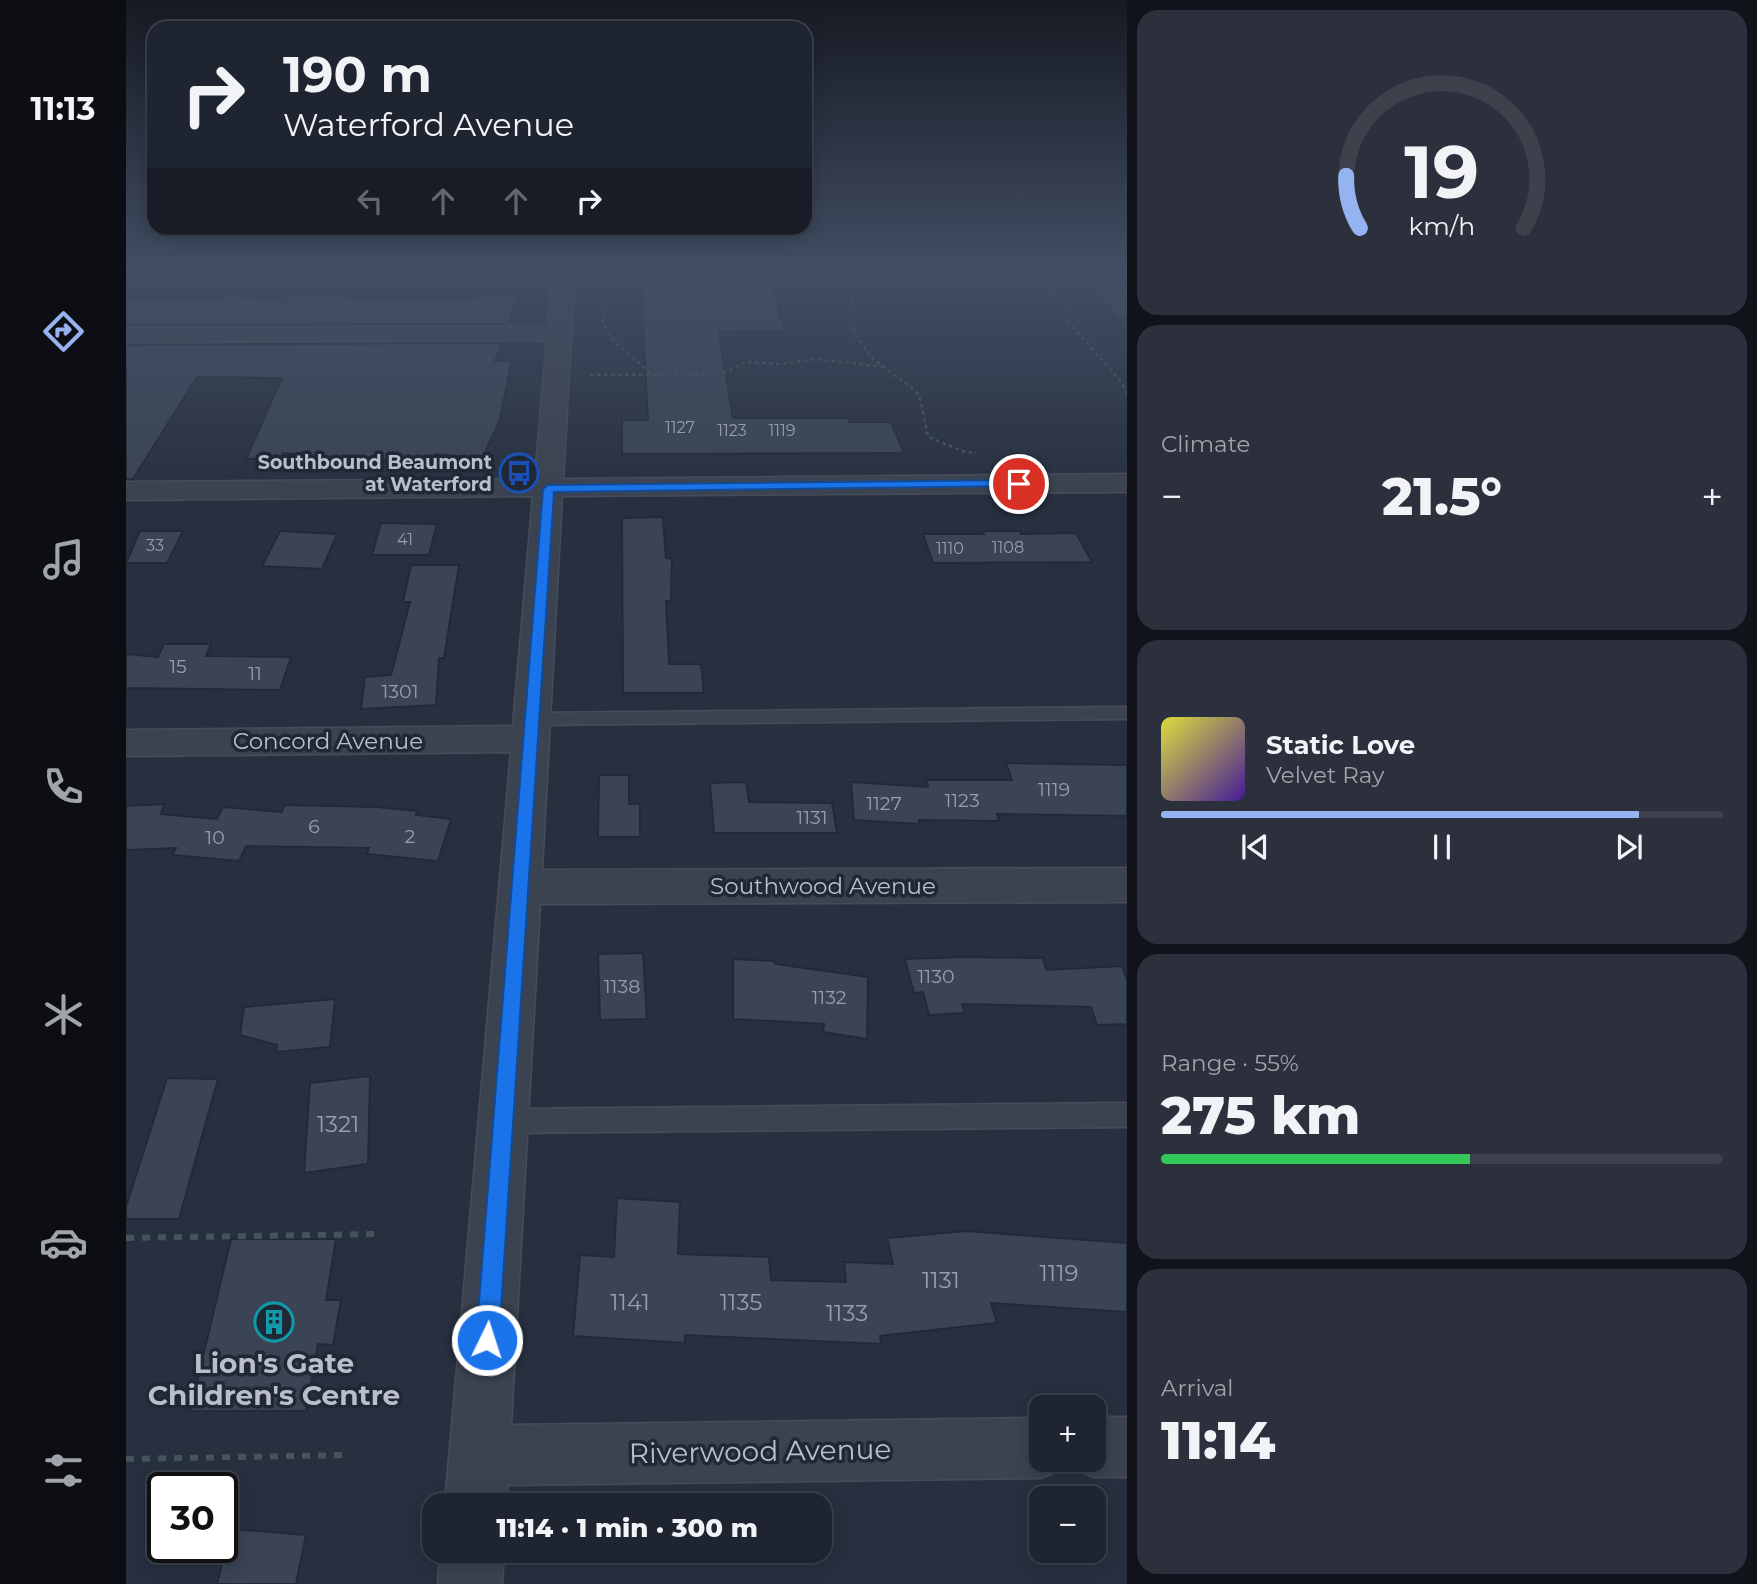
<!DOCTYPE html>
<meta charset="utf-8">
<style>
:root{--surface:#1e2430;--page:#2b303c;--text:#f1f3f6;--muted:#a1a4ab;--line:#3c414c;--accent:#96b3f1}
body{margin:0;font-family:Montserrat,sans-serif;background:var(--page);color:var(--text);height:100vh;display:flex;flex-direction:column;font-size:26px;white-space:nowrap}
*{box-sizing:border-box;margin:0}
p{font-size:23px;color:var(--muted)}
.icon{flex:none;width:38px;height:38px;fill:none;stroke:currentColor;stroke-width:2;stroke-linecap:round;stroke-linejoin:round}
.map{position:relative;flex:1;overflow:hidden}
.panel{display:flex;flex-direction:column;gap:10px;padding:10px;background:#10141a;width:630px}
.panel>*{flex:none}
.guide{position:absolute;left:21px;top:21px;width:665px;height:214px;border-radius:21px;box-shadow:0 4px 18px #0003,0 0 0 2px var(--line);background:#1e2430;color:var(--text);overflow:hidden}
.controls{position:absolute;left:903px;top:1395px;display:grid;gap:14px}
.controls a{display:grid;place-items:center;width:77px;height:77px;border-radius:14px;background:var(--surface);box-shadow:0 4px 18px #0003,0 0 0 2px var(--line);font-size:35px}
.speed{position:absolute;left:21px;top:1472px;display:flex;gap:14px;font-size:35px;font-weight:700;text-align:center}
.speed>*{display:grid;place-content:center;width:91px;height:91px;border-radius:50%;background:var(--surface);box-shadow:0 4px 18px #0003,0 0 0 2px var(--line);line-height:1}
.speed .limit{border:4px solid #111;border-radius:10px;background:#fff;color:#111}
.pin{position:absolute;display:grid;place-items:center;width:60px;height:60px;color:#fff;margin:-30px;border:4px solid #fff;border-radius:50%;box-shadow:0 2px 7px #0007}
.me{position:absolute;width:77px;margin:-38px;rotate:4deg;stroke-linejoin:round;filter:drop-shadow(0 0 5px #0008)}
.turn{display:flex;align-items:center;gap:24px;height:147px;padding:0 21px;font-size:32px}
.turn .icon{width:91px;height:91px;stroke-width:2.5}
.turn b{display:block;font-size:49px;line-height:60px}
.lanes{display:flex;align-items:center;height:66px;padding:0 21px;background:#0003;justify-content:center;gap:35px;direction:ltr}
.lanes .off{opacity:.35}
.big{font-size:52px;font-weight:800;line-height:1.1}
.panel .card{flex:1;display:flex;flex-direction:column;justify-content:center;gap:10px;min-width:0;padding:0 24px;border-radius:21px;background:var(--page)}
.panel .dial{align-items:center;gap:0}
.dial svg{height:182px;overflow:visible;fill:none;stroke:var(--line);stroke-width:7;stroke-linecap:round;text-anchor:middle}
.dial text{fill:var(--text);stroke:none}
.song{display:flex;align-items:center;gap:21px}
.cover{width:84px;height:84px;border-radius:10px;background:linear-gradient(135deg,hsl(60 70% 55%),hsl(260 70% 35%))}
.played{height:7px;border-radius:4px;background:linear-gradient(90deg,var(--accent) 85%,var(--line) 85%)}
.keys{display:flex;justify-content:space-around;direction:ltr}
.heat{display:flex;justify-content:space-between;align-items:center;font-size:38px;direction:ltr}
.charge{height:10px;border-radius:5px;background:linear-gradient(90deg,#34c759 55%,var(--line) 0)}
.trip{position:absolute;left:296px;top:1493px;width:410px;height:70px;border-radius:21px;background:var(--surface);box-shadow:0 4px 18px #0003,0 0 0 2px var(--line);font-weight:800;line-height:70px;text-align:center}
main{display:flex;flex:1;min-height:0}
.tab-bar{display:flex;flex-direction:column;width:126px;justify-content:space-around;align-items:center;background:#0c0e13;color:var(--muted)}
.tab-bar .icon{width:49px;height:49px}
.tab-bar .selected{color:var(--accent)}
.tab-bar b{font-size:32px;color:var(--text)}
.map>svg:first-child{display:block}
.building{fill:#3a4455;stroke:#232a37;stroke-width:2}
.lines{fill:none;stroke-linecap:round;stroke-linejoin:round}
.lane-casing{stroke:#464c59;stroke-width:3}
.street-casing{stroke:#464c59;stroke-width:3}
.path-far1{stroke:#435559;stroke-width:2.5;stroke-dasharray:3.5 3.5;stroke-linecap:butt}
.path{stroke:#435559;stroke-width:6;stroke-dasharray:8 8;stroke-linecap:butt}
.lane{fill:#3c4350;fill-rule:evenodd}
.street{fill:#3c4350;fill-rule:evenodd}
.route{fill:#1a73e8;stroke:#114b97;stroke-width:2}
.labels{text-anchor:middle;stroke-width:7;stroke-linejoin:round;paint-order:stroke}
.far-number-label{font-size:16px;fill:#979eab}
.far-poi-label{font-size:19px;font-weight:bold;fill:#b9beca;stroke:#212835;text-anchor:end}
.number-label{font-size:19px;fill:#979eab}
.street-label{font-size:23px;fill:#b9beca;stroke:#212835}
.near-number-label{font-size:23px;fill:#979eab}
.near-poi-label{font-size:28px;font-weight:bold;fill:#b9beca;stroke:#212835}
.near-street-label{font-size:28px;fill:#b9beca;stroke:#212835}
</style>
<main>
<nav class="tab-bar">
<b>11:13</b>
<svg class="icon selected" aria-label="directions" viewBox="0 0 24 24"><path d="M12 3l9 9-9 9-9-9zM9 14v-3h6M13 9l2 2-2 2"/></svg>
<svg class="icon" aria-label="music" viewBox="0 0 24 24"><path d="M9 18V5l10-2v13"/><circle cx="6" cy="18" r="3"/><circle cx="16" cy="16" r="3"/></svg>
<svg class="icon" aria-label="phone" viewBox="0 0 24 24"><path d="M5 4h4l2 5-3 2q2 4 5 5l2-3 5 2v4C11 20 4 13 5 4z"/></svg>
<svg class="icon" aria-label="climate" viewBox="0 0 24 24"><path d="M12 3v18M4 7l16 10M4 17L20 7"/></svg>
<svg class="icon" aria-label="car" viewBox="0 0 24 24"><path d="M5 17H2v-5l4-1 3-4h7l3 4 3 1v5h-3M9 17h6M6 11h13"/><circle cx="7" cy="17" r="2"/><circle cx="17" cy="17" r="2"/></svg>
<svg class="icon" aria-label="filters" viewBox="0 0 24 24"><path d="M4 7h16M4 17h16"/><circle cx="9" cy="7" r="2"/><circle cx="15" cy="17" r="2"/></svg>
</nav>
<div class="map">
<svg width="1001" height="1584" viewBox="0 0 1001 1584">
<rect width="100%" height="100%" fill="#283040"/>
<g class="building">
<path d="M514 269H643L658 331 593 332 607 418H722L723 422H765L778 453 496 454V420H522Z"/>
<path d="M356 294 393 295 383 324 0 325V298L95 299 98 296 158 299 160 295 282 299 355 297Z"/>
<path d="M376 343 369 361H386L373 423 356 458 309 454 307 460 233 459 157 453 155 459H120L156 378 71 377 7 479H0V345Z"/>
<path d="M537 517 540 558 546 559 545 601H540L543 664H575L578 693H497L496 518Z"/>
<path d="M255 523 311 524 303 555H246Z"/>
<path d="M14 531H57L41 563H0Z"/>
<path d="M154 531 211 534 196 569 136 566Z"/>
<path d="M857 531H894L895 534 950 533 966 562 807 563 797 534H858Z"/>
<path d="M285 565H333L318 658H313L310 705 235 709 239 677 265 675 284 602H277Z"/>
<path d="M38 644H85L80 656 165 657 154 690 0 688V654L32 657Z"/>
<path d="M880 763 1001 765V816L871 814 873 821 793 820V824L728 820 725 782 802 787 800 780H886Z"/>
<path d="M473 775H503V804H514V837H472Z"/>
<path d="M620 782 623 802 706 803 711 833H588L584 783Z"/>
<path d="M38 804 35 814 91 819 97 807 156 812 158 805 251 807 291 811 290 815 325 819 312 861 241 854 243 848 120 846 113 861 46 855 50 848 0 850V806Z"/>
<path d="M517 953 521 1019 474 1020 472 954Z"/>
<path d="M838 957 917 958 920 970 996 966 1001 980V1024L971 1025 965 1007 836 1004 839 1013 803 1015 797 992 788 993 779 959Z"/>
<path d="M607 959 649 961V964L742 977 741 1039 697 1032 698 1024 607 1019Z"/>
<path d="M209 999 204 1047 150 1052 151 1045 114 1035 118 1007Z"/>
<path d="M244 1076 242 1164 178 1173 184 1083Z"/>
<path d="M41 1078 92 1079 53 1219H0V1207Z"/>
<path d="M491 1198 554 1202 552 1254 643 1257 645 1280 720 1282 718 1262 767 1264 761 1238 840 1231 1001 1243V1312L865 1303 871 1323 754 1336 755 1344 559 1335V1343L447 1336 454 1255 488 1257Z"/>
<path d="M105 1239H210L200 1300H215L207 1345 192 1344 180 1411H64Z"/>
<path d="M105 1529 180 1535 170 1584H91Z"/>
</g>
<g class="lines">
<g class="lane-casing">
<g id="lane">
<path d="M1001 707V719L406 725 400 723 397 719 400 715 406 713Z"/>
<path d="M1001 1103V1127L377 1133 368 1129 365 1121 368 1113 377 1109Z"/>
</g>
</g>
<g class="street-casing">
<g id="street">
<path d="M427 269H449L437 479 1001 474V492L436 496 416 870 1001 868V902L414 904 385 1425 915 1418V1460H940L936 1469 915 1478 382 1485 381 1505H319L385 752 0 756V730L387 726 407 496 0 500V482L409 479 421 340 0 342V328L422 326Z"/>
<path d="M959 269H981L1001 294V316L993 314Z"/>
<path d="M968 1417H1001V1477H968L947 1468 943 1460H968Z"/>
<path d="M314 1550H378L376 1584H312Z"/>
</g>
</g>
<g class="path-far1">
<path d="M731 269 735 275 721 289 728 302 722 317 732 339 746 358 790 391 795 402 802 437 839 452 850 453"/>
<path d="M914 269 918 286 940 305 941 320 996 383 1001 394"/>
<path d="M467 284H501"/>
<path d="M495 284 499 269"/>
<path d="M482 306 477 320 479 327 489 342 526 374"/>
<path d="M464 375 596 374 620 362 657 364 689 359 757 367"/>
</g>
<g class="path">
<path d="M0 1238 254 1234"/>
<path d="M0 1459 222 1455"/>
</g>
<use href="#lane" class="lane"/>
<use href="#street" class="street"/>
</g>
<linearGradient id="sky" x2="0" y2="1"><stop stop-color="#161a23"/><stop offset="0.55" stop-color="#424e64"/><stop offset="1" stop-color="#424e64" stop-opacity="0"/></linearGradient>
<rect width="1001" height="491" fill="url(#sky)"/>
<path class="route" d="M893 480 899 484 898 486 428 492 373 1340 370 1348 361 1351 353 1348 350 1340 417 489 422 485Z"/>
<defs>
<g id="bus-ring" transform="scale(2.0125)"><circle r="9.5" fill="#212835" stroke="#1a4fb4" stroke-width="1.5"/><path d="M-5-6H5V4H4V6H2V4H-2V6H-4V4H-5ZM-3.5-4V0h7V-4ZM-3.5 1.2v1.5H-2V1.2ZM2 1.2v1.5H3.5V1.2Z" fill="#1a4fb4"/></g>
<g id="building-ring" transform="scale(2.0125)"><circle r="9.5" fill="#212835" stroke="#0f9aa8" stroke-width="1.5"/><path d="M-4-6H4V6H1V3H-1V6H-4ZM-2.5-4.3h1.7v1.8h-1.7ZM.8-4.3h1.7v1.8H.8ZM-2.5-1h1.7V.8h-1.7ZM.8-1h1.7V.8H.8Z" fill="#0f9aa8"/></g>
</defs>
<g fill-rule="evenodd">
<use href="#bus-ring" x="393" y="473"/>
<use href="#building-ring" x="148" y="1322"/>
</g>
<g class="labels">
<g class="far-number-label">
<text x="554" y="433">1127</text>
<text x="606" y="436">1123</text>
<text x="656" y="436">1119</text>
<text x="279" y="545">41</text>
<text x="29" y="551">33</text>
<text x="882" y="553">1108</text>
<text x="824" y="554">1110</text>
</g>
<g class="far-poi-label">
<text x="366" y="469">Southbound Beaumont<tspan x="366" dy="22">at Waterford</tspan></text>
</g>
<g class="number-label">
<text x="52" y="673">15</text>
<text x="129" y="680">11</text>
<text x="274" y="698">1301</text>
<text x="928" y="796">1119</text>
<text x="836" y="807">1123</text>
<text x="758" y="810">1127</text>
<text x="686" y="824">1131</text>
<text x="188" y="833">6</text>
<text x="284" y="843">2</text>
<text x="89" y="844">10</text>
<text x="810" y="983">1130</text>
<text x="496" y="993">1138</text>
<text x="703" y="1004">1132</text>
</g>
<g class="street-label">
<text x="202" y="749">Concord Avenue</text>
<text x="697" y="894">Southwood Avenue</text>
</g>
<g class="near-number-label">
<text x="212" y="1132">1321</text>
<text x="933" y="1281">1119</text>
<text x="815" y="1288">1131</text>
<text x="504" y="1310">1141</text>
<text x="615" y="1310">1135</text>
<text x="721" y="1321">1133</text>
</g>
<g class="near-poi-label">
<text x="148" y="1373">Lion's Gate<tspan x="148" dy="32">Children's Centre</tspan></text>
</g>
<g class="near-street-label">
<text transform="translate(634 1451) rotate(-1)" y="10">Riverwood Avenue</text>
</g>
</g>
</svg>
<div class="controls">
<a>+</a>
<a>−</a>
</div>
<div class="speed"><div class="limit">30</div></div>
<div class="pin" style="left:893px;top:484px;background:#d93025"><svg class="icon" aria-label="arrive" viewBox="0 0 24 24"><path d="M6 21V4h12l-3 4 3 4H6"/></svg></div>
<svg class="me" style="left:361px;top:1340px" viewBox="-20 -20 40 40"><circle r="17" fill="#1a73e8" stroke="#fff" stroke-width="3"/><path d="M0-11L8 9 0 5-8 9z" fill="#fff"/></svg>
<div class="trip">11:14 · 1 min · 300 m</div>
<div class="guide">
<div class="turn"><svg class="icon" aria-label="right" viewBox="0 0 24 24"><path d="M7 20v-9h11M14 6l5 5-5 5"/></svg><div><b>190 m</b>Waterford Avenue</div></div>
<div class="lanes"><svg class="icon off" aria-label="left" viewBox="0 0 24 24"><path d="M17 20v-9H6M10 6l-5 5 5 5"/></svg><svg class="icon off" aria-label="ahead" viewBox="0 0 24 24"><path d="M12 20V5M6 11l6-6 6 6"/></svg><svg class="icon off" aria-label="ahead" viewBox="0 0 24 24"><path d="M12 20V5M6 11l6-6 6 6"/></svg><svg class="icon" aria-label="right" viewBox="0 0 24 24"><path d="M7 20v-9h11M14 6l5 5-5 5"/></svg></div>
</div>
</div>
<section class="panel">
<div class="card dial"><svg viewBox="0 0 100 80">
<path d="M14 69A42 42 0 1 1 86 69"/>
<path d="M14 69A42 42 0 0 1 8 46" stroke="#96b3f1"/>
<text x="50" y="56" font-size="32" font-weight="700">19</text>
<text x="50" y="72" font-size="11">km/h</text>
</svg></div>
<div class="card"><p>Climate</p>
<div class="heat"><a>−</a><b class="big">21.5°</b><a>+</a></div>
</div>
<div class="card">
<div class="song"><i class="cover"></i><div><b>Static Love</b><p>Velvet Ray</p></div></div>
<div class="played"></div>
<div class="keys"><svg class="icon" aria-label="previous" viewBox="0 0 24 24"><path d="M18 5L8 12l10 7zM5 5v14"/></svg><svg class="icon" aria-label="pause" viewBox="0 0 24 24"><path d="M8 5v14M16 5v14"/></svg><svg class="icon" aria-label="next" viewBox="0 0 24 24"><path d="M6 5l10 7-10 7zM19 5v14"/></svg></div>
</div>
<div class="card"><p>Range · 55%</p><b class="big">275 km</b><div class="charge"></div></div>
<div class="card"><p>Arrival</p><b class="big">11:14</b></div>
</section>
</main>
